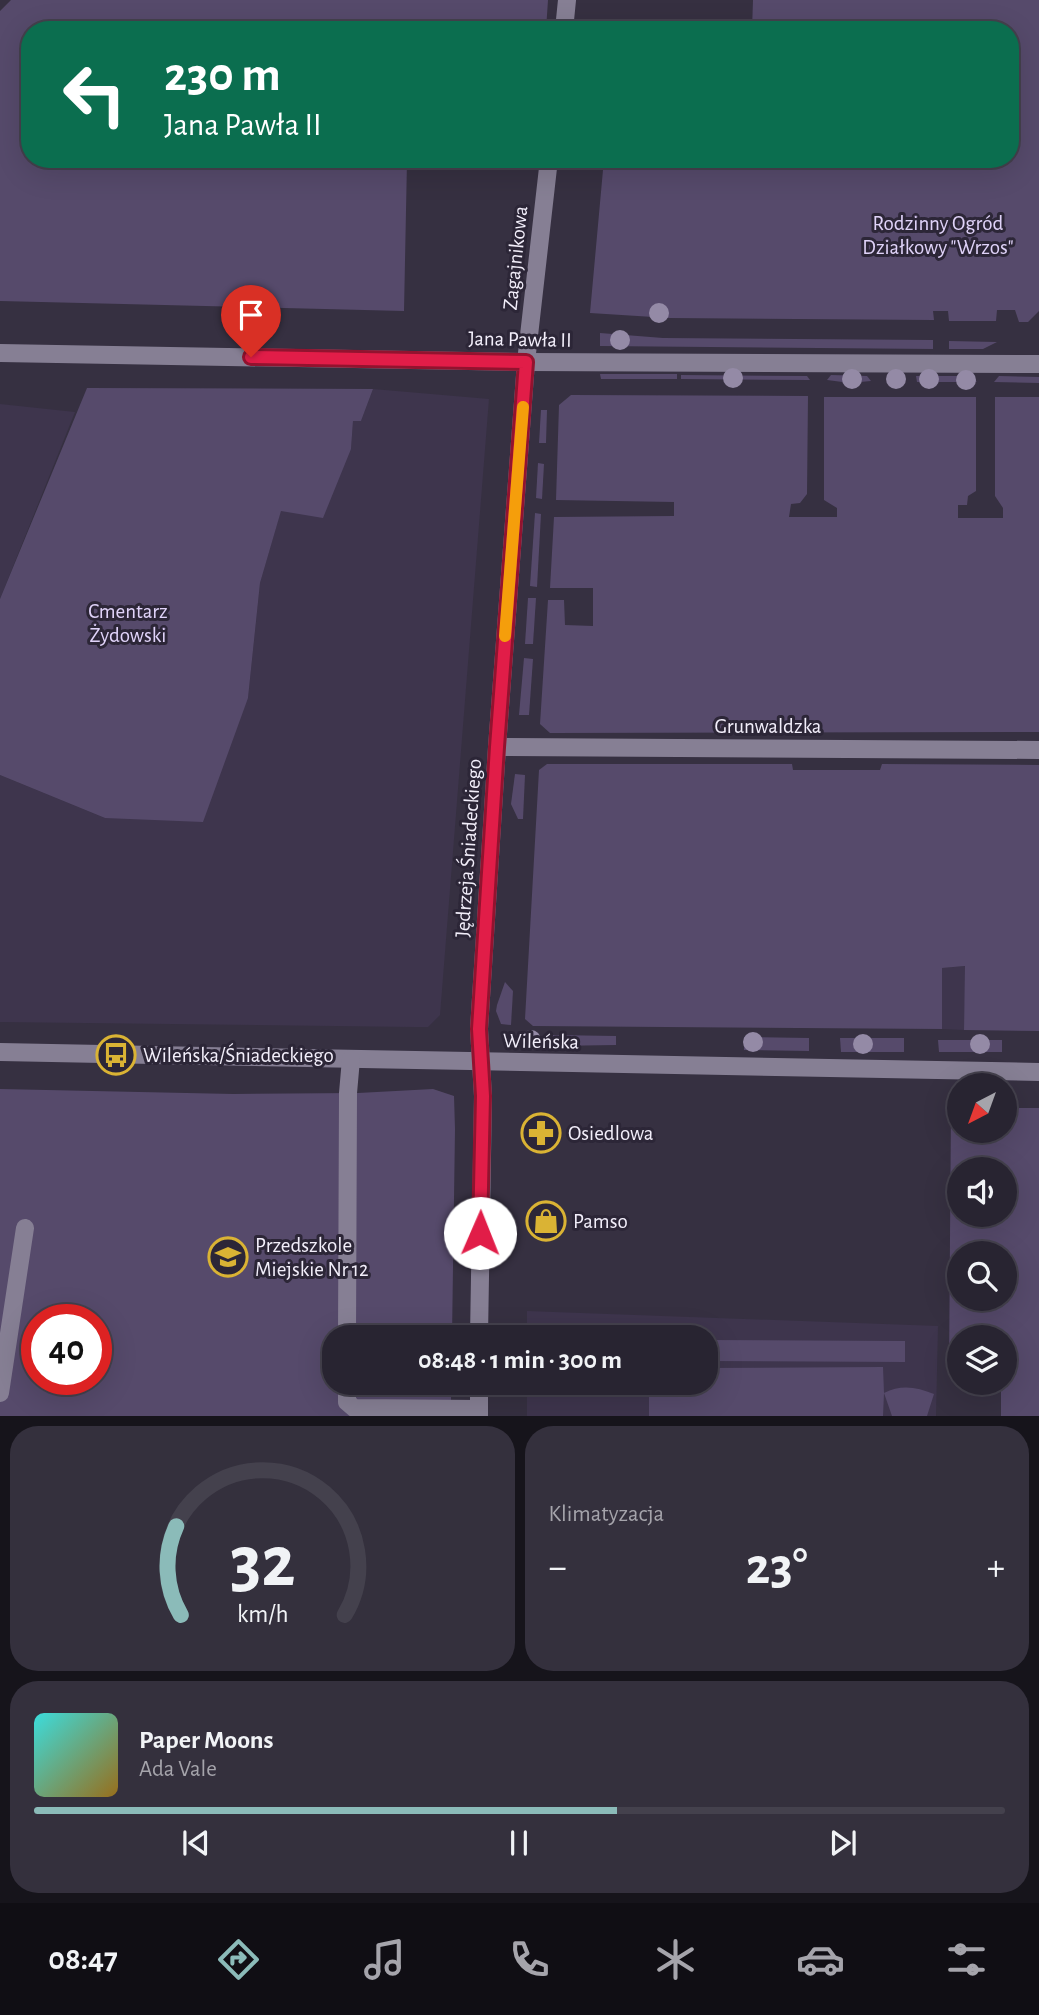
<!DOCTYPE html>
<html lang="pl">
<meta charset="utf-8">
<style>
:root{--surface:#282431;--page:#34303d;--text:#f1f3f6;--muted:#a5a4ab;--line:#44414d;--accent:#8bbbb9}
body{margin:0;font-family:"Alegreya Sans",sans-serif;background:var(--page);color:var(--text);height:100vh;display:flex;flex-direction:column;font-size:26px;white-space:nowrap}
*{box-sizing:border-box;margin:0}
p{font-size:23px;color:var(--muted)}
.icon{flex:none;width:38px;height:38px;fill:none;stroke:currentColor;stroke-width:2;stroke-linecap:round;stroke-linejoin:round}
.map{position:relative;height:1416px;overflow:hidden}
.panel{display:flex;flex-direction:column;gap:10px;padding:10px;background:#16141b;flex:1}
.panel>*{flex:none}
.top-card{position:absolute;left:21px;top:21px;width:998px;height:147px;border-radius:28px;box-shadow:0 7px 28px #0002,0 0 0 2px var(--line);background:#0b6e4f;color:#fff;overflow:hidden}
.needle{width:46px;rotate:221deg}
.fabs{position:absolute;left:947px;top:1073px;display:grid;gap:14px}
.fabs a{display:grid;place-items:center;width:70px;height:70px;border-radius:50%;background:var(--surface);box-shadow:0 7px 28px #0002,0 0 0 2px var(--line);font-size:35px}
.speed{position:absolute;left:21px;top:1304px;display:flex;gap:14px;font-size:35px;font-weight:700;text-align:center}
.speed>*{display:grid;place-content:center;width:91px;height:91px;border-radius:50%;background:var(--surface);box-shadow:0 7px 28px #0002,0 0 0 2px var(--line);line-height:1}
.speed .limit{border:10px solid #d22;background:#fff;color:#111}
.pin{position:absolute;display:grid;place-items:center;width:60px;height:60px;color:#fff;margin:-72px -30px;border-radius:50% 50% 50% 0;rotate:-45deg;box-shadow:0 0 7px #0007}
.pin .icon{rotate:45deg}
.me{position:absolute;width:77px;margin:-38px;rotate:1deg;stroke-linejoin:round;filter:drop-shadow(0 0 5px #0008)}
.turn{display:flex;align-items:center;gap:24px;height:147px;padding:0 28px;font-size:32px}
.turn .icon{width:91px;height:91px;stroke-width:2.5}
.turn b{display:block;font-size:49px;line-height:60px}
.big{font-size:52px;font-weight:600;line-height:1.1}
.panel .card{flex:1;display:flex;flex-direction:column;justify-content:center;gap:10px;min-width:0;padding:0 24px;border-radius:28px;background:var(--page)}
.panel .dial{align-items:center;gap:0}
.dial svg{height:182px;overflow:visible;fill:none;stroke:var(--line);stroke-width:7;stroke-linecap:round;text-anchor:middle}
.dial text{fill:var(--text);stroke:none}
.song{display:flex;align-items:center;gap:21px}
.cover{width:84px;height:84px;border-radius:10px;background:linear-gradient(135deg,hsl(180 70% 55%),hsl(40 70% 35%))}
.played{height:7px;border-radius:4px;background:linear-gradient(90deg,var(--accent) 60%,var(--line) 60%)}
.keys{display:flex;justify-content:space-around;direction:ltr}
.heat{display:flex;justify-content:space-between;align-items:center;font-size:38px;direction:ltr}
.panel .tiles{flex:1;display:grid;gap:10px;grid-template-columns:1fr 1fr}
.card:last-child{grid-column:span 2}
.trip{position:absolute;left:322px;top:1325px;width:396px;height:70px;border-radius:28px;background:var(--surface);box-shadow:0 7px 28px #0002,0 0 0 2px var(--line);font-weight:600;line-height:70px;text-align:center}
.dock{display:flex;height:112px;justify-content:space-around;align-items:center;background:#100e14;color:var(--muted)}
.dock .icon{width:49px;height:49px}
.dock .on{color:var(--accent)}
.dock b{font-size:32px;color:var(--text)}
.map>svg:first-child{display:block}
.built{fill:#3e354d}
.green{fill:#564a6b;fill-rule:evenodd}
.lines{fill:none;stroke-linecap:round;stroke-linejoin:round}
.minor{stroke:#867f94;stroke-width:18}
.tree{fill:#948aa6}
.route-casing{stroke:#92132f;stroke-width:18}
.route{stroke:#e11d48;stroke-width:12}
.slow{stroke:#f59e0b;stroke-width:12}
.labels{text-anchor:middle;stroke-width:6;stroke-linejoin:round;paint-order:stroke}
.park-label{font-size:21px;fill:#e0d3f9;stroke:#2c2637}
.street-label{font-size:21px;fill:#f2eefa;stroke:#2c2637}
.poi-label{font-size:21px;fill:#f2eefa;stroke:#2c2637;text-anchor:start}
</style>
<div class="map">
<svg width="1039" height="1417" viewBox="0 0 1039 1417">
<rect width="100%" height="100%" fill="#363041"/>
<g class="built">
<path d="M373 389 489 399 440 1015 428 1027H414L0 1022V775L105 818 248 698 260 583 281 510 351 449 353 421H361Z"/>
<path d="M0 404 75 412 0 599Z"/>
<path d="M966 966 964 1030 942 1029V968Z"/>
<path d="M527 1311 938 1326 936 1416 527 1417V1383L705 1382V1337H527Z"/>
</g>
<g class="green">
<path d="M11 0H548L546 30H30V159H534V164L407 161 404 311 0 301V11Z"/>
<path d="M753 0H1039V311L1028 322H1019L1015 310H997L996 321H949L948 311H933L934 320 669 318 590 313 604 159H1010V30H752Z"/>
<path d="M600 333 663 338 933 340V349L600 346Z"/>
<path d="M949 341 997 342 983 349H949Z"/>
<path d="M600 374H677V379H601Z"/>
<path d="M681 375 807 376 810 380 681 379Z"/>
<path d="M831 375 867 376 871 381 850 383 827 380Z"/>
<path d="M916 376H970L977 382H917Z"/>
<path d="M999 376 1039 377V383L994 382Z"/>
<path d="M87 388 373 389 361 421H353L351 449 323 518 281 511 260 583 248 698 203 822 105 818 0 775V599Z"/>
<path d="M571 395 808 396 807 494 800 503 791 504 789 517H837V508L824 500V397H976V491L968 496 967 505H958V518H1003V508L995 496V397H1039V732L550 733 540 724 548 600H564L565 625 593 626V588H550L554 517 674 516V502L556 500 559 405Z"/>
<path d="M541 410H547L546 443H539Z"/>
<path d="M538 463 544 464 542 499 536 498Z"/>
<path d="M535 513 541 514 537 587 530 586Z"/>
<path d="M528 598H536L533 644H525Z"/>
<path d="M524 658 533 659 529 715H519Z"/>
<path d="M547 764H792L793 770H880L882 764 1039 765V1031L964 1030 965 966 942 968V1029L533 1026 525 1019 539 770Z"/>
<path d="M515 774 525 775 523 819H518L511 804Z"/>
<path d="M505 982 513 991 511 1025 501 1024 496 1011 497 1005Z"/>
<path d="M553 1035 616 1036V1045L553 1046Z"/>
<path d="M744 1037 809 1038V1051L744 1050Z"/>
<path d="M840 1038H904V1052H841Z"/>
<path d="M938 1040H1002V1052H939Z"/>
<path d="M0 1089 233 1094 358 1093 433 1089 454 1096 455 1129 452 1337H334V1382L451 1383V1416L0 1417ZM37 1320H96V1379H37Z"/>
<path d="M951 1107 959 1108V1130H1004L1005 1108H1039V1416H1001V1383L1004 1382V1337H959V1371L949 1370ZM959 1169H1004V1214H959ZM959 1253H1004V1298H959Z"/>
<path d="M705 1340 905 1341V1362L705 1361Z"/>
<path d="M883 1367 884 1393C901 1384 917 1387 934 1394L927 1416H892L884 1393 883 1416H649V1383L705 1382V1368Z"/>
</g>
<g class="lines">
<g class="minor">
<path d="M564 30 567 0"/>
<path d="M0 353 526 362 1039 364"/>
<path d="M497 747 1039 750"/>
<path d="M0 1052 1039 1072"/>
<path d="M347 1337 348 1093 351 1059"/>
<path d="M479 1337 483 1096 479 1029 497 747 526 362 549 159"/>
<path d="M347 1382V1402L354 1408 479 1409"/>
<path d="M0 1393 25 1228"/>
<path d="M479 1417V1382"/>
</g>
</g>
<g class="tree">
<circle cx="659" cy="313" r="10"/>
<circle cx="620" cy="340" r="10"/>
<circle cx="733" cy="378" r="10"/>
<circle cx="852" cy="379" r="10"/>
<circle cx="896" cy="379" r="10"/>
<circle cx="929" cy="379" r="10"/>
<circle cx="966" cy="380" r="10"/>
<circle cx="531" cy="1040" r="10"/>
<circle cx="753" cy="1042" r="10"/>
<circle cx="863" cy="1044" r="10"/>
<circle cx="980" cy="1044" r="10"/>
</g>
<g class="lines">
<g class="route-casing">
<path id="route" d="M251 357 526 362 497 747 479 1029 483 1096 480 1233"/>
</g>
<use href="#route" class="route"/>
<path class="slow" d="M505 636 523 407"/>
</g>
<defs>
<g id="bus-ring" transform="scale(2.0125)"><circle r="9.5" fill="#2c2637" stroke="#dab334" stroke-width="1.5"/><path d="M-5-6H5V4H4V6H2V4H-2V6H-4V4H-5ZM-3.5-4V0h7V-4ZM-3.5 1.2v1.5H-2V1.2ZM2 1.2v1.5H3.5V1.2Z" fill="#dab334"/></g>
<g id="pharmacy-ring" transform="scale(2.0125)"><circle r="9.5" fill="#2c2637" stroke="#dab334" stroke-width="1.5"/><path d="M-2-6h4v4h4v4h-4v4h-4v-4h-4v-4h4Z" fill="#dab334"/></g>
<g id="shop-ring" transform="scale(2.0125)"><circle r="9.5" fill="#2c2637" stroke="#dab334" stroke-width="1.5"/><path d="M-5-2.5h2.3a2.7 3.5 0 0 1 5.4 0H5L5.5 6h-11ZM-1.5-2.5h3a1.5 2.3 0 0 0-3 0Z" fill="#dab334"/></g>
<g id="school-ring" transform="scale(2.0125)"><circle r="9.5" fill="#2c2637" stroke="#dab334" stroke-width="1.5"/><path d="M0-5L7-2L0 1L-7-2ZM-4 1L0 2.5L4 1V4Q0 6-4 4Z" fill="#dab334"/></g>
</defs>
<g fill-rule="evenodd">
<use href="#bus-ring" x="116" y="1055"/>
<use href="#pharmacy-ring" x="541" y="1133"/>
<use href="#shop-ring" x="546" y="1221"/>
<use href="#school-ring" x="228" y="1257"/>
</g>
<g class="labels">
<g class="park-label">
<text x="938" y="230">Rodzinny Ogród<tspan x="938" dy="24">Działkowy "Wrzos"</tspan></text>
<text x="128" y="618">Cmentarz<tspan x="128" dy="24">Żydowski</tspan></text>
</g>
<g class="street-label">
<text transform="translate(515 258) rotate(-84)" y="7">Zagajnikowa</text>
<text transform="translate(520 339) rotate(1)" y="7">Jana Pawła II</text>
<text x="768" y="733">Grunwaldzka</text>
<text transform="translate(468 848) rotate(-86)" y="7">Jędrzeja Śniadeckiego</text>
<text transform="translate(541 1041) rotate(1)" y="7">Wileńska</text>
</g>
<g class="poi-label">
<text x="143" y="1062">Wileńska/Śniadeckiego</text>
<text x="568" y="1140">Osiedlowa</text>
<text x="573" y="1228">Pamso</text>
<text x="255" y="1252">Przedszkole<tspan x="255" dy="24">Miejskie Nr 12</tspan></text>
</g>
</g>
</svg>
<div class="fabs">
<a><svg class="needle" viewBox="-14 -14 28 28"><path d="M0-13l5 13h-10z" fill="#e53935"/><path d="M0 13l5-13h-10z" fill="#a5a4ab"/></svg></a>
<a><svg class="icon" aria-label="sound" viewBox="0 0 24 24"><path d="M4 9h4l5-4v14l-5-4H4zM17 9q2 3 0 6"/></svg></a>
<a><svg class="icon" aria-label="search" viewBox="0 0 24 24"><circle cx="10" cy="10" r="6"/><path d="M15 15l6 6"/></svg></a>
<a><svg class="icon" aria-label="layers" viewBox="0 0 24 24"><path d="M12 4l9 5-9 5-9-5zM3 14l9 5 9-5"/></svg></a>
</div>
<div class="speed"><div class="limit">40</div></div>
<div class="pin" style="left:251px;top:357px;background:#d93025"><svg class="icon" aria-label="arrive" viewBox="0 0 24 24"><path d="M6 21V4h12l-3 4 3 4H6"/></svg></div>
<svg class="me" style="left:480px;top:1233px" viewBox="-20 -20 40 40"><circle r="19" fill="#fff"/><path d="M0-13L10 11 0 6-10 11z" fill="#e11d48"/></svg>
<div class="trip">08:48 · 1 min · 300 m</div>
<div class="top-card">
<div class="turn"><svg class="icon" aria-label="left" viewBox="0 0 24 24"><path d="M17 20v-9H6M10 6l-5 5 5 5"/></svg><div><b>230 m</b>Jana Pawła II</div></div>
</div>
</div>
<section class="panel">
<div class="tiles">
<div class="card dial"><svg viewBox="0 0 100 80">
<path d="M14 69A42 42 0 1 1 86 69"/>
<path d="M14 69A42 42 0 0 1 12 30" stroke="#8bbbb9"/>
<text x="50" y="56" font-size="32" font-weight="700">32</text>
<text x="50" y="72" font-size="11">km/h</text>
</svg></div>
<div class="card"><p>Klimatyzacja</p>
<div class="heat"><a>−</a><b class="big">23°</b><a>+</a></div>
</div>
<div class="card">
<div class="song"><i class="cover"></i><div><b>Paper Moons</b><p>Ada Vale</p></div></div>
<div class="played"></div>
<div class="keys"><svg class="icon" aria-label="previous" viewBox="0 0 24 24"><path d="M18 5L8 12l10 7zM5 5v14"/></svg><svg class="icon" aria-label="pause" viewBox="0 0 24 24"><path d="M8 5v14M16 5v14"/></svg><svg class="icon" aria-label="next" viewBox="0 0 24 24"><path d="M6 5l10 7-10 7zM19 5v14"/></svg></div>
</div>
</div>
</section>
<nav class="dock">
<b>08:47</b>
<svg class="icon on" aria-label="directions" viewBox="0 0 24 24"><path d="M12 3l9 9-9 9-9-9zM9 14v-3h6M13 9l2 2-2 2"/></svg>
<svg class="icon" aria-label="music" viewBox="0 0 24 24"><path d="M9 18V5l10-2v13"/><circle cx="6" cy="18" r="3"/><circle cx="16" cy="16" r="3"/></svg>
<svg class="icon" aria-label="phone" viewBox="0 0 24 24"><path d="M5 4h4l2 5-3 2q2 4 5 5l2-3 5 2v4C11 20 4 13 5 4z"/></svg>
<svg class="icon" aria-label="climate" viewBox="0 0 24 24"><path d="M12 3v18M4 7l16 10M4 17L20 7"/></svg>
<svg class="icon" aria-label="car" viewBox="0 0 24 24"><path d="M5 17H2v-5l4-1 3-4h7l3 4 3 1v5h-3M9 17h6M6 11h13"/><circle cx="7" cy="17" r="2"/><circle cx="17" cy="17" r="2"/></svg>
<svg class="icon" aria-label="filters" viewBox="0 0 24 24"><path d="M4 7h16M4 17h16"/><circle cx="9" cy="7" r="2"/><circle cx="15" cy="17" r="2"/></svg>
</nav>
